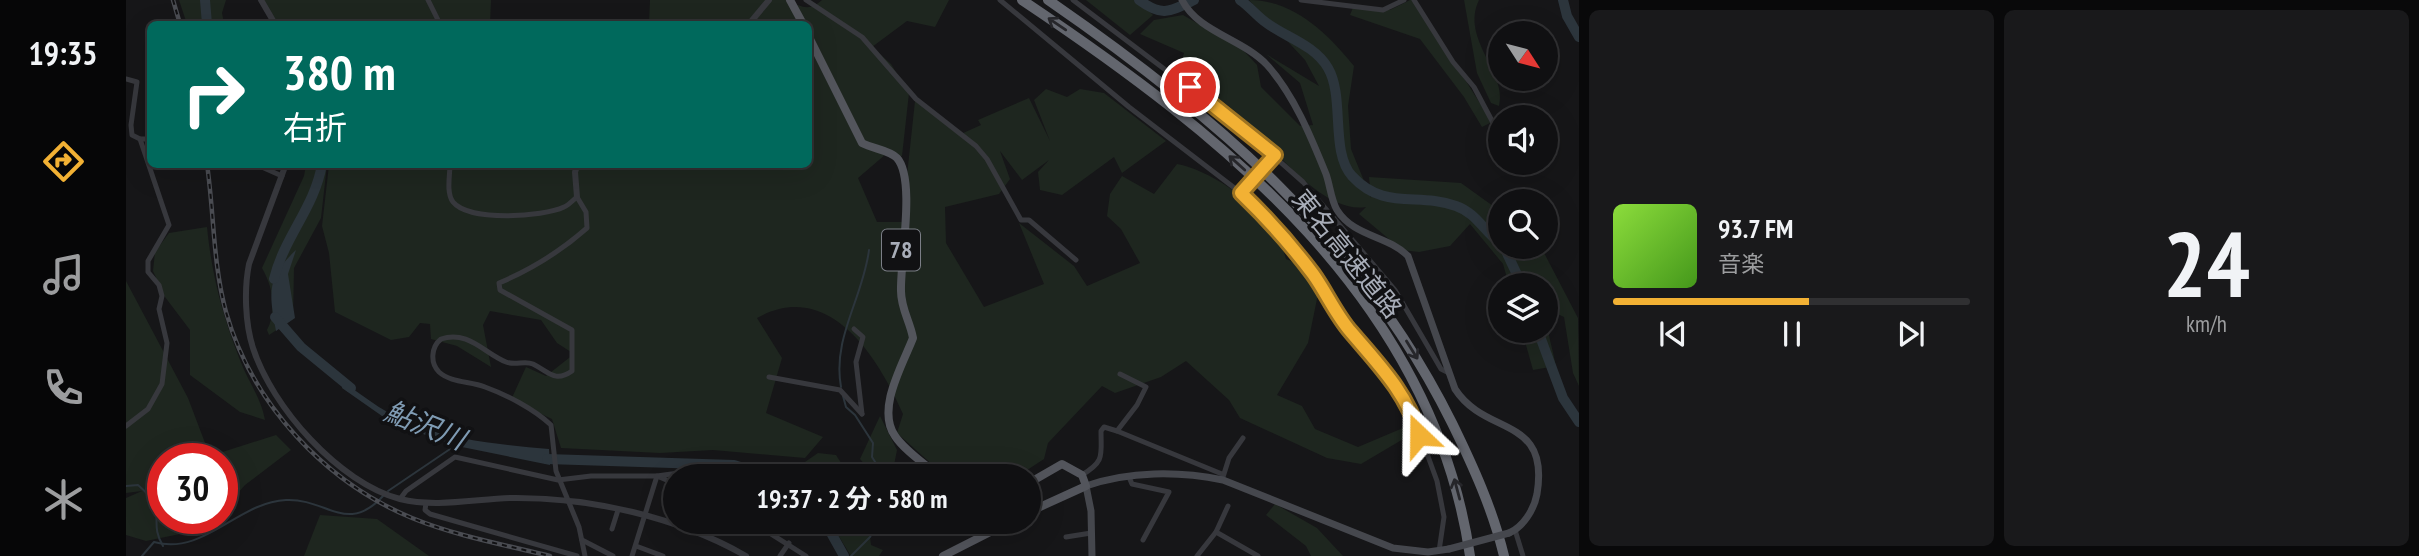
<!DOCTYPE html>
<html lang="ja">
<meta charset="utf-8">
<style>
:root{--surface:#101012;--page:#19191b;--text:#f1f3f6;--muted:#9c9d9f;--line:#303032;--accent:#f2b134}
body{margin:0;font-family:"PT Sans Narrow","Noto Sans JP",sans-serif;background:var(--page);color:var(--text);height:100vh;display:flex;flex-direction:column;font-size:26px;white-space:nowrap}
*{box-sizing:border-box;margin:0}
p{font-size:23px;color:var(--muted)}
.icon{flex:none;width:38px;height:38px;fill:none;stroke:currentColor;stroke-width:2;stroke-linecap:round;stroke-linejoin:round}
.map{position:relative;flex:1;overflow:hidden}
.sheet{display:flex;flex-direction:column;gap:10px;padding:10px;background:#09090a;width:840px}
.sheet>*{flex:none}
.hud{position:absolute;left:21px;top:21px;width:665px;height:147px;border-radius:10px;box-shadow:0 7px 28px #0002,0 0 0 2px var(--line);background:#00695c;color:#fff;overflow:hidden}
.needle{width:46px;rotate:126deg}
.fabs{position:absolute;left:1362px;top:21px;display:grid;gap:14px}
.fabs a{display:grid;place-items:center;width:70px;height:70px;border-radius:50%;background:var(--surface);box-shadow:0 7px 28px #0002,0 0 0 2px var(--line);font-size:35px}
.speed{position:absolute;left:21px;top:443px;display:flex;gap:14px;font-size:35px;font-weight:700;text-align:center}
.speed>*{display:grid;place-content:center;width:91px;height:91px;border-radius:50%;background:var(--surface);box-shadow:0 7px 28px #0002,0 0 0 2px var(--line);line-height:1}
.speed .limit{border:10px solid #d22;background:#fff;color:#111}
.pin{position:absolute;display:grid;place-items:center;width:60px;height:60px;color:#fff;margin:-30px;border:4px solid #fff;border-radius:50%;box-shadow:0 2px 7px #0007}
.me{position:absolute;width:77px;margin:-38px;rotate:337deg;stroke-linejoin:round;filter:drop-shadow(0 0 5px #0008)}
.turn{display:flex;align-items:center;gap:24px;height:147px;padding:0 21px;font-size:32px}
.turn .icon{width:91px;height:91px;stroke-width:2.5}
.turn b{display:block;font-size:49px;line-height:60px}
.sheet .widget{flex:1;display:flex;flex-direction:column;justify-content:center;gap:10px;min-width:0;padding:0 24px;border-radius:10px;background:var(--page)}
.sheet .dial{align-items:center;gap:0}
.dial b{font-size:91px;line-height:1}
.song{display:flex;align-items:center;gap:21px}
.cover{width:84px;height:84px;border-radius:10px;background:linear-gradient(135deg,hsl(90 70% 55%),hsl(100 70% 35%))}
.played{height:7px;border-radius:4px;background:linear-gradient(90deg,var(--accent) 55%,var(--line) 55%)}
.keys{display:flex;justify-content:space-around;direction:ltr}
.sheet .tiles{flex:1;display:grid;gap:10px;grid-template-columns:repeat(2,1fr)}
.trip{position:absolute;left:537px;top:464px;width:378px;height:70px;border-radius:35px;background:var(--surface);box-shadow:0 7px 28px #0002,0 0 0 2px var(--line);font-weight:700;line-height:70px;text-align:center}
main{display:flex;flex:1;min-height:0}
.dock{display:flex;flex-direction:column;width:126px;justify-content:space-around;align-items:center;background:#060607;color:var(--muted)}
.dock .icon{width:49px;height:49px}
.dock .current{color:var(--accent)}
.dock b{font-size:32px;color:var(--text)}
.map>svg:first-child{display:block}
.green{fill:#1e261f}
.water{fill:#2c353c}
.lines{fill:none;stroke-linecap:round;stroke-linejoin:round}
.stream{stroke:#2c353c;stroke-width:2}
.river{stroke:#2c353c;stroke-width:10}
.minor{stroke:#37383d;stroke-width:5}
.tertiary{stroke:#37383d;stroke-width:6}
.secondary{stroke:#45474d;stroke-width:7}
.primary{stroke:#53555c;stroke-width:8}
.motorway{stroke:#63666e;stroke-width:10}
.rail-casing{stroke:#4a4c52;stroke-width:4.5}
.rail{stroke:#111113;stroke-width:2;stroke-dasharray:5;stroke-linecap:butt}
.minor-bridge{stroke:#37383d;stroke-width:5}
.secondary-bridge{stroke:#45474d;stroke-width:7}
.oneway{stroke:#26262a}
.route-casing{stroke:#9d7322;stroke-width:18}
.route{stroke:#f2b134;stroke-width:12}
.labels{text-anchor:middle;stroke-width:7;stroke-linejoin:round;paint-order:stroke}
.shield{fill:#111113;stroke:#7b7e86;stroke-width:2}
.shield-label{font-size:24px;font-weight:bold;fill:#a8adb8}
.street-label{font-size:26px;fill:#a8adb8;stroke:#111113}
.water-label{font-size:28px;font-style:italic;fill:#7f9bb3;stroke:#111113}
</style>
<main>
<nav class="dock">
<b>19:35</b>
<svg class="icon current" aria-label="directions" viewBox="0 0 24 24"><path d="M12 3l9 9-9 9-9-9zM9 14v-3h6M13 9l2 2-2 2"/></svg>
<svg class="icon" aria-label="music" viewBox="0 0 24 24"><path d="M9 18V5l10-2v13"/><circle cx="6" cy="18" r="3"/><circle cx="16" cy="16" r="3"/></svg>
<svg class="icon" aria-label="phone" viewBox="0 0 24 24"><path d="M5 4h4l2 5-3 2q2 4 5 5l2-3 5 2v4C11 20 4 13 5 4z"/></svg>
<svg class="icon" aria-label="climate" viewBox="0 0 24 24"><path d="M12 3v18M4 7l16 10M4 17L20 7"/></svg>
</nav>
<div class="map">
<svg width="1453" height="556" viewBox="0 0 1453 556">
<rect width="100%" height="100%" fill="#161618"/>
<g class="green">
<path d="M53 0H100L96 13 98 24H61Z"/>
<path d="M136 0H365L364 24H151Z"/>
<path d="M524 0H663C676 8 684 11 696 0H823L809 27 781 21 746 47 765 64 783 93 776 156 760 154 732 178 751 222H776L789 101 835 134 855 125 852 120 903 98 924 141 908 100 920 89 941 97 954 89 978 93 1040 141 996 173 988 157 936 195 914 190 912 172 923 160 896 180 874 151 884 179 873 194 819 207 820 243 858 307 918 284 893 223 948 266 961 286 1014 263 995 229 981 216 984 194 996 176 1028 194 1051 164C1083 170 1127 200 1147 228 1153 236 1157 249 1160 259L1174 265 1192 294 1182 343 1151 395 1176 406 1189 429 1232 447 1277 428 1279 438 1235 464 1201 458 1114 418 1103 400 1060 361 1035 377 989 393 976 386 922 443 918 459 892 476H819L771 433 777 414C752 357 703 278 631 318L656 358 640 413 697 437 679 458 587 450 534 453 435 448 426 419 385 400 400 367 420 376 448 354 431 343 415 320 364 311 357 325 365 367 331 346 305 339 304 324 294 323 283 337 265 340 209 312 203 253 196 226 203 165 682 164V24H523Z"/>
<path d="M960 0H1011L1027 15 1004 35Z"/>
<path d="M1123 0C1168 0 1202 34 1228 66L1222 106 1225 149 1245 198 1243 177 1335 183 1374 211V247H1415L1452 318 1453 386 1447 373 1438 317 1419 308V285H1383L1377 264 1344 224 1324 246 1293 252 1276 250 1233 214 1240 207C1196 215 1144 143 1114 116 1096 99 1073 85 1053 70L1058 53 1014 34 1028 20 1057 15 1116 49 1131 65 1135 87 1174 126 1187 125 1174 83 1140 54 1193 86 1179 60Z"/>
<path d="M1284 0H1288L1366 122 1356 127 1338 97 1294 39 1224 15 1228 5 1264 10Z"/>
<path d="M1338 0H1353C1334 39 1382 73 1373 106L1365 103 1351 73Z"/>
<path d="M180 165H201L195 218 168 268 167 319 143 335 141 330C151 311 147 287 136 268L178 176Z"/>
<path d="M81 227C86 276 96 314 114 360 122 382 135 397 139 420L114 412 64 375V330L39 297 27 271 29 252 43 233Z"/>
<path d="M0 281 62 398 84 456 150 435 165 450 119 485 96 511V458H37V518H91L83 528 20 541 0 535V498L16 491 0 493Z"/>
<path d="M1419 318 1430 366 1407 370 1396 331H1419Z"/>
<path d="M754 416 771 450 768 465H756L758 476H749L734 459Z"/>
<path d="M692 453 710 455 722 474 682 476 679 462Z"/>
<path d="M1149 504 1191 528 1217 556H1185L1180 546 1140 515Z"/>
<path d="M194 515 251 519 303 556H178Z"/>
<path d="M704 522H746L743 529 745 545 757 550 753 556H725Z"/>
</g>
<g class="water">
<path d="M170 250 162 274 169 318 150 331C143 293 140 278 170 250Z"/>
<path d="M217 382C240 398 264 417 291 426 333 441 379 445 423 449L424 465 331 446 266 423 216 388Z"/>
</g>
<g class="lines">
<g class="stream">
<path d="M715 387C706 338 737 298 743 250"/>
<path d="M717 396 720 407 729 415 747 443 746 457 758 476"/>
<path d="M0 486 12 485C44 512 21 520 37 546"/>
<path d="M262 491 330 445"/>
<path d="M16 556 28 542C78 556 112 502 160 500 201 498 221 536 258 495"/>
<path d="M725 556 744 537 752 522"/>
</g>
<g class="river">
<path d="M79 0 81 24"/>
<path d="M1013 0C1036 17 1043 12 1068 0"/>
<path d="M1114 0C1123 6 1129 14 1138 21 1158 37 1188 44 1202 68 1219 97 1204 152 1226 176 1258 211 1292 192 1330 206 1350 213 1357 230 1374 243"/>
<path d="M1437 0 1441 16 1453 37"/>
<path d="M1378 247 1396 285"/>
<path d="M148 279C158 237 189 207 196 164"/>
<path d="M149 317 175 347 225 388"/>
<path d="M1412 331 1437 398 1453 422"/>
<path d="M421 459 608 465 643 476"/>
<path d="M699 522 718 556"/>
</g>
<g class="minor">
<path d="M302 0 314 24"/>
<path d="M680 0 736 37 790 99 850 146 861 159 895 220H903L950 260"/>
<path d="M874 0 1003 107 1115 193 1149 227 1161 246 1186 272 1225 332 1261 373 1288 418 1311 481 1318 517 1313 551"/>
<path d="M947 0 1111 124 1177 182 1269 290 1315 369 1323 373"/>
<path d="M1175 0 1257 10 1278 0"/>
<path d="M1288 0 1327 62 1348 87 1373 134"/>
<path d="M0 79 11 82 5 125 6 135 14 139H24"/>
<path d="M129 164 156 176"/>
<path d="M324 164C324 175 320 193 327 202 343 222 417 217 438 207 443 205 447 200 451 197L460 212 461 228C436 250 404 270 373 283L374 290 446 330V371C429 383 423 372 407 364 398 360 390 366 380 362 358 353 342 330 315 339 305 347 304 363 313 372 325 383 345 381 359 387 381 395 408 409 425 425L430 471 453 527 459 556"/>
<path d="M728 329 737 337 730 362 736 414"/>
<path d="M643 377 714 390 736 414"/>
<path d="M0 426 22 409 36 384 41 343 33 309 36 296 33 285 22 272V261L43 225 14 139"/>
<path d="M991 431 1096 474"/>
<path d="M956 475C979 461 975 456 975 431L978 427 991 431 1011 405 1020 387 994 374"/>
<path d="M1003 477 1006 484 1043 492 1017 540"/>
<path d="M1097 477 1103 458 1117 438"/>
<path d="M274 499 280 491 329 457 432 480 465 476H531L550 484"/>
<path d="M300 503 299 510 304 514 451 556"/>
<path d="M626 522 680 556"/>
<path d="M486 529 492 510"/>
<path d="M1389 530 1397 556"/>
<path d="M1090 532 1132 556"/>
<path d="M940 537 965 533"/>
<path d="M456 540 487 556"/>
<path d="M510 546 537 556"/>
<path d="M506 556 531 476 589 468 615 476"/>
<path d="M654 556 663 543"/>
<path d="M1071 556 1090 532 1102 506"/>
</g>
<g class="tertiary">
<path d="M135 0 149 24"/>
<path d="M623 24 643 0"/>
<path d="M160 164 123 264C118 289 119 323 127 348 146 407 213 483 274 499 309 508 350 499 385 498 464 497 552 517 620 556"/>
<path d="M451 197 449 172 452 164"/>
</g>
<g class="secondary">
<path d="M1056 0C1072 32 1117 39 1141 65 1168 95 1185 137 1200 174 1204 185 1205 200 1211 210 1228 237 1261 235 1282 256L1329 389C1360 437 1424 415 1411 494 1408 510 1397 527 1383 533"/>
<path d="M966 556 965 511 960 486C1003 471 1053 471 1097 480L1267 548 1302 552 1323 549"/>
</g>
<g class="primary">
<path d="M664 0 677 24"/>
<path d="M682 35 736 143C747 149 763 150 771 158 790 179 774 261 775 291 775 309 784 321 787 338 777 364 750 409 769 436 779 451 799 464 813 476"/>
<path d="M903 483 936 464 956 475 960 486 903 512"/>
<path d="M817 556 884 522"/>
</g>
<g class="motorway">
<path d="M896 0C1098 135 1307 300 1344 556"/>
<path d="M922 0C1089 115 1234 238 1326 423 1347 466 1367 510 1378 556"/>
</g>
<g class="rail-casing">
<g id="rail">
<path d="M47 0 54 24"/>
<path d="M81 164C88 213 87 265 100 312 126 404 199 482 286 518 330 536 379 545 424 556"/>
</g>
</g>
<use href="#rail" class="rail"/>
<path class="minor-bridge" d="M1115 193 1149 155"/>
<path class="secondary-bridge" d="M1323 549 1383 533"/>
</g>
<defs><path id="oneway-shaft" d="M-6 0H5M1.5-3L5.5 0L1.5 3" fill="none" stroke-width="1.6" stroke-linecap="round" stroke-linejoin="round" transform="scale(1.75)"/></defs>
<g class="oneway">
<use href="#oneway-shaft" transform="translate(931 24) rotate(-146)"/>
<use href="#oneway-shaft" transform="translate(1111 163) rotate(-138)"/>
<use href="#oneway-shaft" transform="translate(1286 350) rotate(58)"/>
<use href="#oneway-shaft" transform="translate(1331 489) rotate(-105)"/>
</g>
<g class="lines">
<g class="route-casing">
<path id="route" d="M1064 87 1149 155 1115 193C1140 217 1166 246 1187 274 1200 292 1210 315 1225 332 1253 365 1281 393 1293 435"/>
</g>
<use href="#route" class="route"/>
</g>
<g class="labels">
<rect class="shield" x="756" y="229.5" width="38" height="41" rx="5"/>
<g class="shield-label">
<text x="775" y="258">78</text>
</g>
<g class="street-label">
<text transform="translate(1221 254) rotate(51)" y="9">東名高速道路</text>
</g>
<g class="water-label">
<text transform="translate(299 425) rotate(22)" y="10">鮎沢川</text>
</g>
</g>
</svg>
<div class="fabs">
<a><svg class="needle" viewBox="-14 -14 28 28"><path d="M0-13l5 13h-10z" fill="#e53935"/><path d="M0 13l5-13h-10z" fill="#9c9d9f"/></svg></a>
<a><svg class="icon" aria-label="sound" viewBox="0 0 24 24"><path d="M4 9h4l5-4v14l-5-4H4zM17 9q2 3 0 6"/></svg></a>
<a><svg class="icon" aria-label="search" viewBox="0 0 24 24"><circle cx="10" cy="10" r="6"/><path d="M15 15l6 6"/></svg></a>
<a><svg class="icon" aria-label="layers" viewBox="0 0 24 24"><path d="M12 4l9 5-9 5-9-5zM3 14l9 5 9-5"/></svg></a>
</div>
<div class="speed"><div class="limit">30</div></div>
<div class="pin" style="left:1064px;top:87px;background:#d93025"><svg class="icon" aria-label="arrive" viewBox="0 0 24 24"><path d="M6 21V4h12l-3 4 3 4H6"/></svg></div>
<svg class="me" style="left:1293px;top:435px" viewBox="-20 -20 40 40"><path d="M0-17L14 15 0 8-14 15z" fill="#f2b134" stroke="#fff" stroke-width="4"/></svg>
<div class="trip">19:37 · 2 分 · 580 m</div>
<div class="hud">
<div class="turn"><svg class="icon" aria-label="right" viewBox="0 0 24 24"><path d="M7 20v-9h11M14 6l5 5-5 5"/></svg><div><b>380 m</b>右折</div></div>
</div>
</div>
<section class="sheet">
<div class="tiles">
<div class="widget">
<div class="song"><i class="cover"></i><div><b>93.7 FM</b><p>音楽</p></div></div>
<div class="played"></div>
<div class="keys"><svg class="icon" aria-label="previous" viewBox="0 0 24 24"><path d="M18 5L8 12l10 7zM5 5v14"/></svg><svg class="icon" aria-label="pause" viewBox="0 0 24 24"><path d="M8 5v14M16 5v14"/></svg><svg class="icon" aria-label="next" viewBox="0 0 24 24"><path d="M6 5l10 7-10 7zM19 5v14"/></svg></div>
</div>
<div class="widget dial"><b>24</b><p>km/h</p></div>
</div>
</section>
</main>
